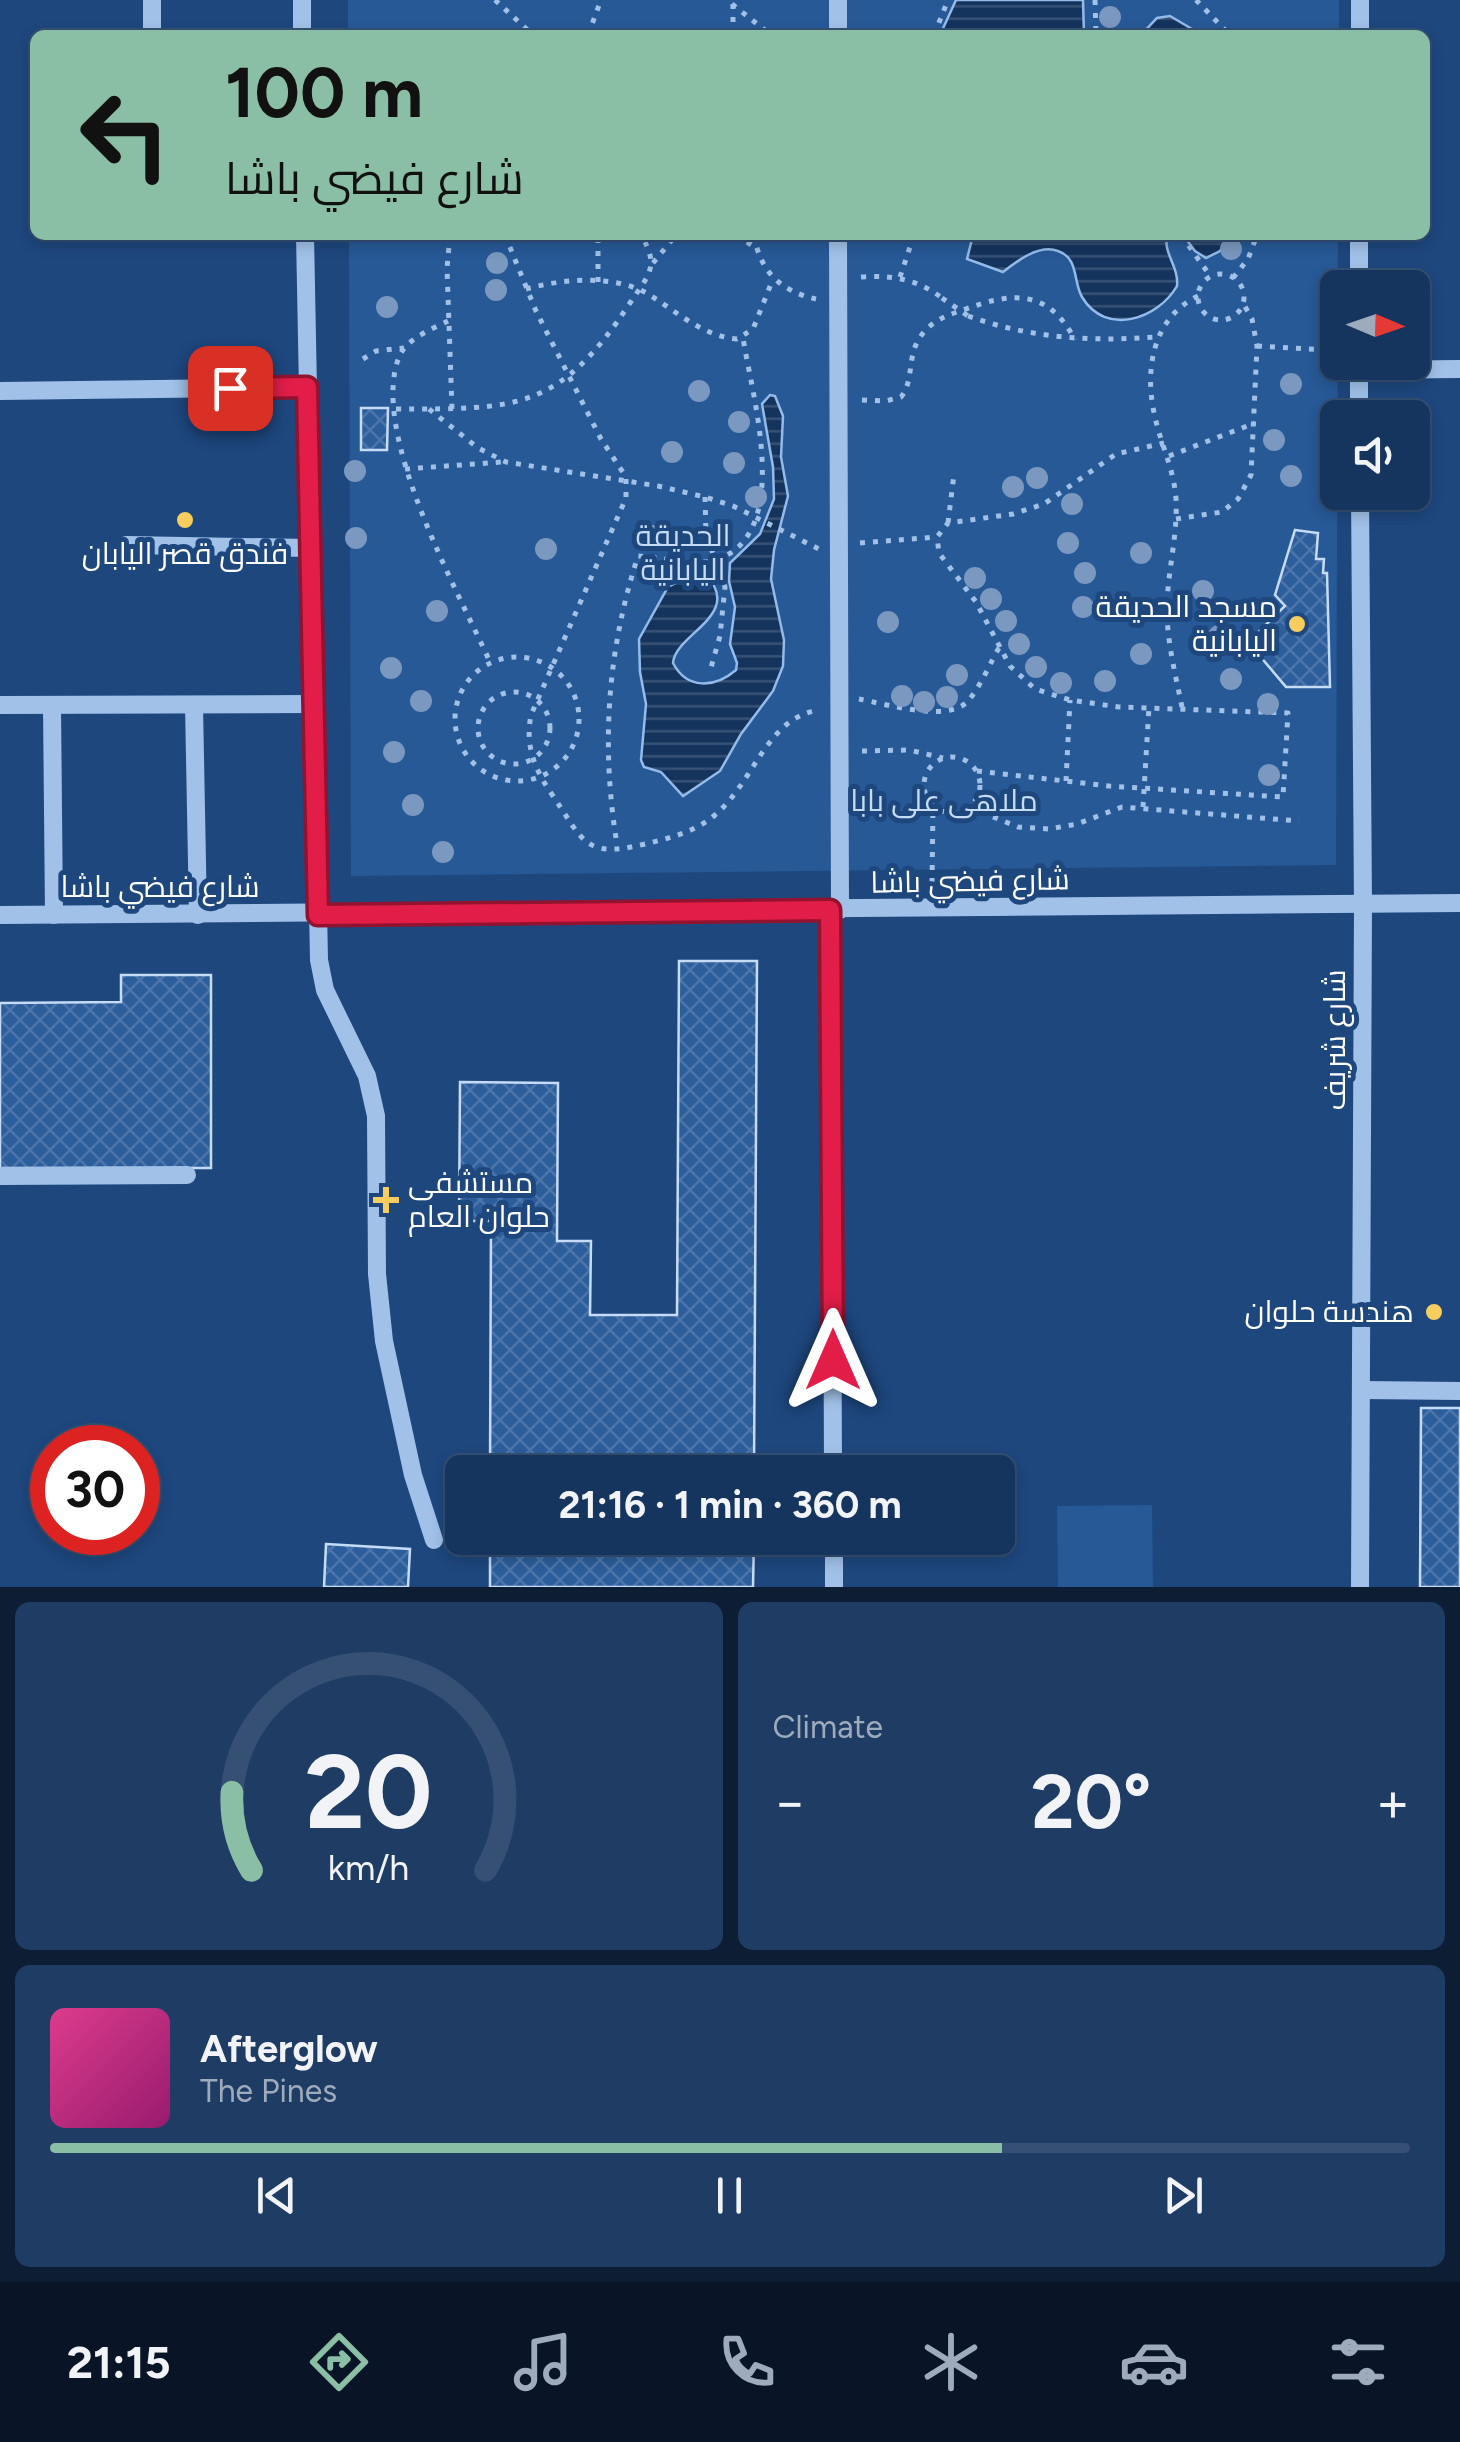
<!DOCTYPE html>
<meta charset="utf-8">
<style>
:root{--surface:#16355e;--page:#1f3d64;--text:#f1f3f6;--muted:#9eabbc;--line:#355073;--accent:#8abfa5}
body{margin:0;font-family:Figtree,Cairo,sans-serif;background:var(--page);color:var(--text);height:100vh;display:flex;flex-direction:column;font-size:38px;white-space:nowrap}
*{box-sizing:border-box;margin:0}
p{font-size:32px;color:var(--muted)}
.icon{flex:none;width:55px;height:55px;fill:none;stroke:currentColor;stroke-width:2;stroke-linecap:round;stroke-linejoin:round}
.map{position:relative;height:1587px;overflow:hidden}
.details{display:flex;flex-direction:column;gap:15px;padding:15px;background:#0c1d34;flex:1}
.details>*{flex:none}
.hud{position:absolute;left:30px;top:30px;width:1400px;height:210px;border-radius:15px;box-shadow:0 5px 15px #0003,0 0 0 2px var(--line);background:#8abfa5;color:#111;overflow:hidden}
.needle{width:65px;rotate:92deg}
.buttons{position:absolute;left:1320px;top:270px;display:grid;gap:20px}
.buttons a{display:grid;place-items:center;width:110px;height:110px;border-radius:15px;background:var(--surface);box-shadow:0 5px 15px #0003,0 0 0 2px var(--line);font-size:50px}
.speed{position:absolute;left:30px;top:1425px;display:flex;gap:20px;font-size:50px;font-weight:700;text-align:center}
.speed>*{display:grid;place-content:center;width:130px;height:130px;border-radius:50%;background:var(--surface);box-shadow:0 5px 15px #0003,0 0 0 2px var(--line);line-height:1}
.speed .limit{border:15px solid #d22;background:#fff;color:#111}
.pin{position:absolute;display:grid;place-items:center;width:85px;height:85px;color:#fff;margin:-42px;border-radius:20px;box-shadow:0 5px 15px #0006}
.me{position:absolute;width:110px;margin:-55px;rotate:0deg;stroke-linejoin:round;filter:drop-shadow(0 0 8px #0008)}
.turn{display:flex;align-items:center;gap:35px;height:210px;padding:0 30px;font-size:45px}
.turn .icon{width:130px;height:130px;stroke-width:2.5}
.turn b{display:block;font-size:70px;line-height:85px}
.big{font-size:75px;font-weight:700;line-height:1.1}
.details .card{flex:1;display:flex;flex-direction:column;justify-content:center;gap:15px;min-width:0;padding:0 35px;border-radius:15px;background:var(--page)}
.details .dial{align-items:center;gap:0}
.dial svg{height:260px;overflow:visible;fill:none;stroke:var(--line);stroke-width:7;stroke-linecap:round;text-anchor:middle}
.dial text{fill:var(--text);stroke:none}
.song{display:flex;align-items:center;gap:30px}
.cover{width:120px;height:120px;border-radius:15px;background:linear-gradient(135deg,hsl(330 70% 55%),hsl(320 70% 35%))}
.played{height:10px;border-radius:5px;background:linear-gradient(90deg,var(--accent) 70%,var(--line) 70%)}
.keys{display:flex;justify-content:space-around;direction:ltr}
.heat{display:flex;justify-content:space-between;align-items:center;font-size:55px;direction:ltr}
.details .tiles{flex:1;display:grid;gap:15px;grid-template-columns:1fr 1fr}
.card:last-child{grid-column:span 2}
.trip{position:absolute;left:445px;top:1455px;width:570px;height:100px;border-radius:15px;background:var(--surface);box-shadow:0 5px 15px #0003,0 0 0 2px var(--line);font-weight:700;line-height:100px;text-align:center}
.tabs{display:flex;height:160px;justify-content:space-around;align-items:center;background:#091526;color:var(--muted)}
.tabs .icon{width:70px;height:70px}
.tabs .on{color:var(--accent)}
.tabs b{font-size:45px;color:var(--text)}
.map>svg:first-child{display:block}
.park{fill:#275997}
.water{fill:url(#water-rules);stroke:#94bbea;stroke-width:2.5}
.building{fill:url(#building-cross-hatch);stroke:#c5dbf6;stroke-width:2.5}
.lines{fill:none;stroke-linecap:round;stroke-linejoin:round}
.path{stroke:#a1c1e8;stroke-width:5;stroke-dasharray:5 8;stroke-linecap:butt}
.minor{stroke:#a1c1e8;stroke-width:18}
.path-bridge{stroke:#a1c1e8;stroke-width:5;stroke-dasharray:5 8;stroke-linecap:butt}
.tree{fill:#7a98c0}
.route-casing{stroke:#92132f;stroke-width:25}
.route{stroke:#e11d48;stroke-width:18}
.poi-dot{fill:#f7cd60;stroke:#1e477e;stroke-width:4}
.labels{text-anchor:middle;stroke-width:10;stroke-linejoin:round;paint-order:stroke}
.park-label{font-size:30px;fill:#c5dbf6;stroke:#1e477e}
.poi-label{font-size:30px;fill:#fff;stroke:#1e477e;text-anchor:end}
.street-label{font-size:30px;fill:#fff;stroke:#1e477e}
</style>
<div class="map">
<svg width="1460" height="1587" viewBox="0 0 1460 1587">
<defs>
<pattern id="water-rules" width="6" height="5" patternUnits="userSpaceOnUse" patternTransform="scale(2.5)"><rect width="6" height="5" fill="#14335d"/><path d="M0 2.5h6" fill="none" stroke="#375275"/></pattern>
<pattern id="building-cross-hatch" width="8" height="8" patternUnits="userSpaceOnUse" patternTransform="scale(2.5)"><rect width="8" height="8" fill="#2d5e9c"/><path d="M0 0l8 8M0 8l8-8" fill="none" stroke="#4c76ab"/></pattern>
</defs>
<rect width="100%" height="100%" fill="#1e477e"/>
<g class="park">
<rect x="348" y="0" width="991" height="35"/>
<path d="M349 235H1338L1336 865 351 876Z"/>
<path d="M1152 1505 1153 1587H1058L1057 1506Z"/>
</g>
<g class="water">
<path d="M956 0H1083L1084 35H940Z"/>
<path d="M1170 16 1202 35H1141L1157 18Z"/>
<path d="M973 235H1167C1163 254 1179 266 1177 286 1158 319 1106 337 1082 297 1073 282 1079 258 1058 251 1039 244 1017 261 1003 272L967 259Z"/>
<path d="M1183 235H1230L1220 251 1206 258 1195 251Z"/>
<path d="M770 395 775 396 783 416 781 457 788 496 774 550 771 579 784 640 783 666 773 691 741 734 720 771 683 796 661 772 644 767 641 760 646 704 640 672 639 639 668 587 682 580 700 585 706 575C744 615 675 634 673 663 687 690 715 688 736 670L737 663 730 644 735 607 729 581 730 563 760 534 774 499 773 467 762 404Z"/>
</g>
<g class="building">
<path d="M361 408H388L387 450H361Z"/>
<path d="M1295 530 1318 533 1316 559H1324L1323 573H1327L1330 687H1286L1248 642 1285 606 1275 595Z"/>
<path d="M679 961H757L754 1472H490L491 1221H459L460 1082 558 1083 557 1241H591L590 1315H677Z"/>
<path d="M121 975H211V1168H0V1003L121 1002Z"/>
<path d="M1421 1408H1460V1587H1420Z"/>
<path d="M490 1538H754L753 1587H490Z"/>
<path d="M326 1544 410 1549 408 1587H324Z"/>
</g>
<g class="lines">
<g class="path">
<path d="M495 0 533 35"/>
<path d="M1095 0 1096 35"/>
<path d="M1196 0 1230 35"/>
<path d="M732 4 766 31V35"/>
<path d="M588 35 601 0"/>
<path d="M733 35V0"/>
<path d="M934 35 948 0"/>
<path d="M450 235 447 268 452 409"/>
<path d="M505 235 536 311 601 439 626 477V498L531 715C525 745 534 768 551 793 584 841 583 859 645 844 670 838 695 832 715 815 755 781 766 718 819 710"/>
<path d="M570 235H626"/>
<path d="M736 235 756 248"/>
<path d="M754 235C760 271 780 291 816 299"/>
<path d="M1181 235 1211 277"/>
<path d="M653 263 676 235"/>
<circle cx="1221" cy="297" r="23"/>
<path d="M861 277C892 275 917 279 942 298"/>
<path d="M900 277 914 235"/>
<path d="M1233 278 1248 259 1257 235"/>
<path d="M598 282V236"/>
<path d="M526 289C562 279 614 274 648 294 676 311 702 336 737 339L753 329 773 279"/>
<path d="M968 316C1030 338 1090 342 1156 337"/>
<path d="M448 321C432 329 406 339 399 357 369 433 458 591 490 662"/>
<path d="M1257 346 1328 350"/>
<path d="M363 359 376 351 404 348"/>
<path d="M862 400 886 401 901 397C914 381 907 358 919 339 929 322 945 316 963 310 1011 292 1048 288 1075 340"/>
<path d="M396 409C517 409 559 411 630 303 649 274 660 267 641 235"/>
<path d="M429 409 478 448 506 462 658 486 705 497 733 506 819 549"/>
<path d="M1169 456 1255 423"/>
<path d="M405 469 502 462"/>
<path d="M705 497 706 534 725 587 720 636 710 671"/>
<path d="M1176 519 1222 512 1238 499 1251 475 1257 346 1252 319 1243 303"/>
<path d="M948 523 954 474"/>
<path d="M860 543 937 537"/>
<circle cx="517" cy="719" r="62"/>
<circle cx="514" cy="728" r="36"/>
<path d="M859 699C886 704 948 723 968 701 981 686 990 663 1000 646"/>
<path d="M1182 707C1176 677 1168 646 1167 615 1166 576 1178 538 1176 499 1174 469 1161 445 1155 417 1144 371 1152 318 1198 296"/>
<path d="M862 751 909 750 943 758"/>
<circle cx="952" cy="785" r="28"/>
<path d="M977 771 1109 786 1283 797 1288 713 1119 707 1070 700 1035 689 1010 666 976 602 939 553 937 537 948 523 1013 514 1044 504 1116 454 1164 443"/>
<path d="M1066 781 1070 700"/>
<path d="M969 807 1018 827 1049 829 1077 824 1122 807 1299 821"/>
<path d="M1143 807 1149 707"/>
<path d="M616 838C601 741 608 649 638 556 657 557 700 566 716 560 794 534 752 396 743 338"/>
<path d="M932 883 933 806"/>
</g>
<g class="minor">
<path d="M152 0V35"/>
<path d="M302 0V35"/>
<path d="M838 0V35"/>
<path d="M1360 35V0"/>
<path d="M305 235 319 960 325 990 367 1076 376 1116 377 1274 384 1341 413 1475 434 1540"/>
<path d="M838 235 840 910"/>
<path d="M1359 288V235"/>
<path d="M1359 362V418"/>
<path d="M1359 370 1460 369"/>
<path d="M0 391 307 387"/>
<path d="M126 545 309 548"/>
<path d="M0 705 312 704"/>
<path d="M52 705 54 915"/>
<path d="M194 705 198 915"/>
<path d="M831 910 833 1472"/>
<path d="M0 915 1460 903"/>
<path d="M0 1176 187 1175"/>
<path d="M1361 1390 1460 1391"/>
<path d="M834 1538V1587"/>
<path d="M1360 1587 1363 905 1360 492"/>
</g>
<path class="path-bridge" d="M942 298 968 316"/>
</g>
<g class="tree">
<circle cx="1110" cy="17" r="11"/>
<circle cx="1231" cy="249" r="11"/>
<circle cx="497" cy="263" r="11"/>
<circle cx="496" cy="290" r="11"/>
<circle cx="387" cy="307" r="11"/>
<circle cx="1291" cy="384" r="11"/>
<circle cx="699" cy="391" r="11"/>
<circle cx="739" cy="422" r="11"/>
<circle cx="1274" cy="440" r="11"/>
<circle cx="672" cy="452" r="11"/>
<circle cx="734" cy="463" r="11"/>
<circle cx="355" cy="471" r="11"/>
<circle cx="1291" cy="476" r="11"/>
<circle cx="1037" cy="478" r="11"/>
<circle cx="1013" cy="487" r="11"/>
<circle cx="756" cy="497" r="11"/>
<circle cx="1072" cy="504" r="11"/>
<circle cx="652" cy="536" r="11"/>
<circle cx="356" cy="538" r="11"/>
<circle cx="1068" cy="543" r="11"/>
<circle cx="546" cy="549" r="11"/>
<circle cx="1141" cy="553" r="11"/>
<circle cx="1085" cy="573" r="11"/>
<circle cx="975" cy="578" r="11"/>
<circle cx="1203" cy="591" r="11"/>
<circle cx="991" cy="599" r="11"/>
<circle cx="1083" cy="607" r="11"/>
<circle cx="437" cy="611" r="11"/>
<circle cx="1006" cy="621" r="11"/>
<circle cx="888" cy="622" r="11"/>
<circle cx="1219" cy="636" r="11"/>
<circle cx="1019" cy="644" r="11"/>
<circle cx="1141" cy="654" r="11"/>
<circle cx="1036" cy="667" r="11"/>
<circle cx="391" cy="668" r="11"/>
<circle cx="957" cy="675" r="11"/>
<circle cx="1231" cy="679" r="11"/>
<circle cx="1105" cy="681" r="11"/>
<circle cx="1061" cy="683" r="11"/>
<circle cx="902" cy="696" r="11"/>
<circle cx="947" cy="697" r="11"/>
<circle cx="421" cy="701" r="11"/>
<circle cx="924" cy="702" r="11"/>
<circle cx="1268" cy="704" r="11"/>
<circle cx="394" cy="752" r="11"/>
<circle cx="1269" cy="775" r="11"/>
<circle cx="413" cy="805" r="11"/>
<circle cx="443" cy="852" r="11"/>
</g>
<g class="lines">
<g class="route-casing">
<path id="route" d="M230 388 307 387 318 915 830 910 833 1360"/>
</g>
<use href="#route" class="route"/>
</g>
<g class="poi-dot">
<circle cx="185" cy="520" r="10"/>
<circle cx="1297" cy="624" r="10"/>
<path d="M381 1185h10v10h10v10h-10v10h-10v-10h-10v-10h10z"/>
<circle cx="1434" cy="1312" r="10"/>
</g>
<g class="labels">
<g class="park-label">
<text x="683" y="546">الحديقة<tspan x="683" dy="34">اليابانية</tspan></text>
<text x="944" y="811">ملاهى على بابا</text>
</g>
<g class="poi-label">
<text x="185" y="564" text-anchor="middle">فندق قصر اليابان</text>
<text x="1277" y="617">مسجد الحديقة<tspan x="1277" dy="34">اليابانية</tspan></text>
<text x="408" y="1193" text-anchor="start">مستشفى<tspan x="408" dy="34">حلوان العام</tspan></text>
<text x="1414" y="1322">هندسة حلوان</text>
</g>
<g class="street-label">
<text transform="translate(970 881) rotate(-1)" y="10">شارع فيضي باشا</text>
<text x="160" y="897">شارع فيضي باشا</text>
<text transform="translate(1335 1040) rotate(-90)" y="10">شارع شريف</text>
</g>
</g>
</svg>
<div class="buttons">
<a><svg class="needle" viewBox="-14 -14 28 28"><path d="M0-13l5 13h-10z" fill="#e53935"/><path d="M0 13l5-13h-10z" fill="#9eabbc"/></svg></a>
<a><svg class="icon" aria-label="sound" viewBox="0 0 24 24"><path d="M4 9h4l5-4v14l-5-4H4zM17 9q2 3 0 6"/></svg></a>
</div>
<div class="speed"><div class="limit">30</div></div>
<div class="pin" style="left:230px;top:388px;background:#d93025"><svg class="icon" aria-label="arrive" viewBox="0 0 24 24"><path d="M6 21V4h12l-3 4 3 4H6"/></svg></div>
<svg class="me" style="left:833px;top:1360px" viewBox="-20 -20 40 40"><path d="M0-17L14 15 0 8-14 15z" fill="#e11d48" stroke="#fff" stroke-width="4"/></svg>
<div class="trip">21:16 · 1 min · 360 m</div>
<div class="hud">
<div class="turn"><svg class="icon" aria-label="left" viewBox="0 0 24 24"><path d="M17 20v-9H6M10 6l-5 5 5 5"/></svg><div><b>100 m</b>شارع فيضي باشا</div></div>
</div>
</div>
<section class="details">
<div class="tiles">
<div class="card dial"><svg viewBox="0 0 100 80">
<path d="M14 69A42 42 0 1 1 86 69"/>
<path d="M14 69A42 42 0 0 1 8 45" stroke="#8abfa5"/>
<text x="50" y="56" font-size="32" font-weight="700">20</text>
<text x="50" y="72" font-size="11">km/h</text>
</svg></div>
<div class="card"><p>Climate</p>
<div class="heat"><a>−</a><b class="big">20°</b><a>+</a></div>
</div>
<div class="card">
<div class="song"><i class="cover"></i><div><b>Afterglow</b><p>The Pines</p></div></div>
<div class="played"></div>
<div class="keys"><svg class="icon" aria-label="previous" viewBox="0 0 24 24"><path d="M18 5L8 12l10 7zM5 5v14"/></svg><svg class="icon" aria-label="pause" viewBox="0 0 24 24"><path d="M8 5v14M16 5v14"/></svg><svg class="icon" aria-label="next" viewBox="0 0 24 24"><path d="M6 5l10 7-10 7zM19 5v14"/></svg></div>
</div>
</div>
</section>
<nav class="tabs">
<b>21:15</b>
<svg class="icon on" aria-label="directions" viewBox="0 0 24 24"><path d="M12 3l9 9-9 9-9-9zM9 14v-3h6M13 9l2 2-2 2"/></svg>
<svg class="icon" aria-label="music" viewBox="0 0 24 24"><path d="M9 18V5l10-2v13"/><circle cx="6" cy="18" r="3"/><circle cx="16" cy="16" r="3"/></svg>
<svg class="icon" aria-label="phone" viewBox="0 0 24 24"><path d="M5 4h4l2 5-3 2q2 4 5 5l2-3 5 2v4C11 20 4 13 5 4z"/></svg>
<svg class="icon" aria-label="climate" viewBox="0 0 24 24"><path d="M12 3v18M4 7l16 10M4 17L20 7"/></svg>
<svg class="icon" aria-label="car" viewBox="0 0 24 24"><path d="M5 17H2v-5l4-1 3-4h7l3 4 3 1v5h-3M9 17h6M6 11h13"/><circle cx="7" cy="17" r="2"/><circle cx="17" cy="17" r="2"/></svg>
<svg class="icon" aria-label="filters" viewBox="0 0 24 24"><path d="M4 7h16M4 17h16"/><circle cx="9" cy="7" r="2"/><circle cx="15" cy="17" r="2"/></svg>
</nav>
